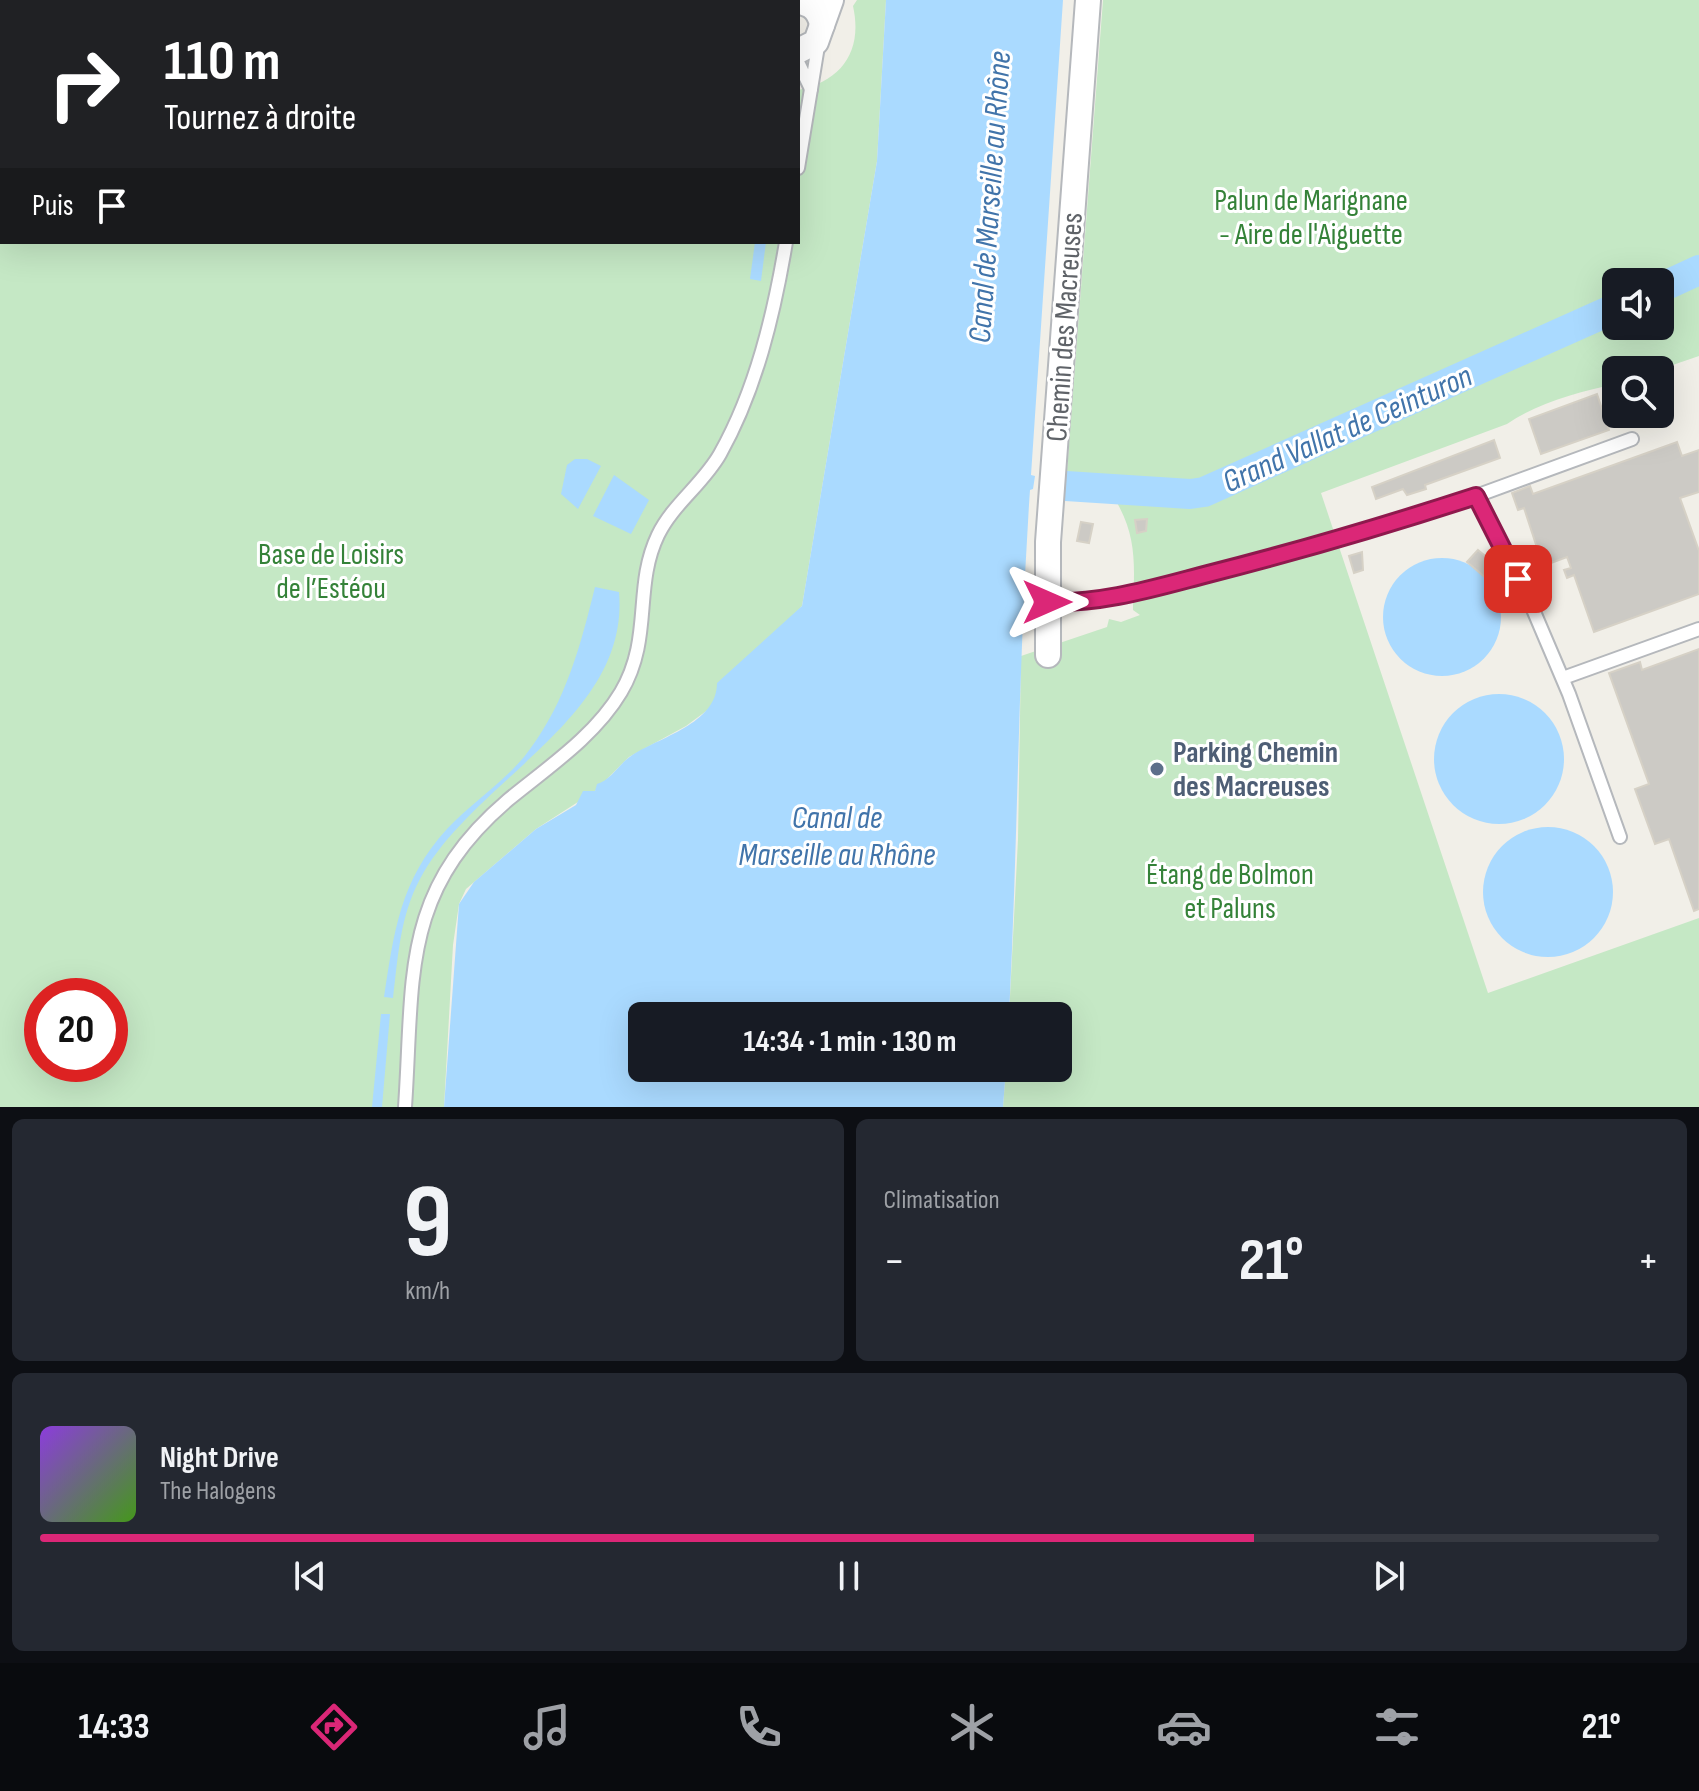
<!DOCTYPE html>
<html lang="fr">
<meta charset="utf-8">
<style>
:root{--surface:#171b24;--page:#242831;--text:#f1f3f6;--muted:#9ea1a6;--line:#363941;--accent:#db2777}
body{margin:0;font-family:"Sofia Sans Condensed",sans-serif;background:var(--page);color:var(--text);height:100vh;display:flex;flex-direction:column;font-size:30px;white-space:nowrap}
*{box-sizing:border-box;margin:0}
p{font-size:26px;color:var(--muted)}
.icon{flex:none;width:44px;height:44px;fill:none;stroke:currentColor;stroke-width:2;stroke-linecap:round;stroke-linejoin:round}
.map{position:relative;height:1107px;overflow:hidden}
.drawer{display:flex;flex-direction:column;gap:12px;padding:12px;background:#0d0f14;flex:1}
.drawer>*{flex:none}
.top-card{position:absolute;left:0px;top:0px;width:800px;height:244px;box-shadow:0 8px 32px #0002;background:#202124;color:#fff;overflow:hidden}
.buttons{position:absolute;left:1602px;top:268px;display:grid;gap:16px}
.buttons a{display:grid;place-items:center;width:72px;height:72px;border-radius:12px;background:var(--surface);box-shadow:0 8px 32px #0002;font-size:40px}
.speed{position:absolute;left:24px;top:978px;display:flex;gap:16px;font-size:40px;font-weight:700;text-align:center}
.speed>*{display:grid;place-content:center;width:104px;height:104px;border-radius:50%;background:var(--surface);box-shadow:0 8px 32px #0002;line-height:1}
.speed .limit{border:12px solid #d22;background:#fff;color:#111}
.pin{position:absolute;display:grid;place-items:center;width:68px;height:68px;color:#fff;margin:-34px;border-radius:16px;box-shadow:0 4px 12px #0006}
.me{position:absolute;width:88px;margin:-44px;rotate:90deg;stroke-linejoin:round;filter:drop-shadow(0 0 6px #0008)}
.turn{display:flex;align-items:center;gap:28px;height:168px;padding:0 32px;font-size:36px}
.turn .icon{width:104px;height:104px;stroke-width:2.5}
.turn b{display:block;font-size:56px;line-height:68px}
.then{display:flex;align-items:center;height:76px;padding:0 32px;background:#0003;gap:16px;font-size:30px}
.big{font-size:60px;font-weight:700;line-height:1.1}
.drawer .card{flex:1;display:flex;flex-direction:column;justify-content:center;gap:12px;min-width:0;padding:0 28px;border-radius:12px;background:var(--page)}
.drawer .dial{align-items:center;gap:0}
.dial b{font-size:104px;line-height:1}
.song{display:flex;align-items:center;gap:24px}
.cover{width:96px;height:96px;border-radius:12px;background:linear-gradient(135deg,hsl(270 70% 55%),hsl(100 70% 35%))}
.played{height:8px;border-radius:4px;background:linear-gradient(90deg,var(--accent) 75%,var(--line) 75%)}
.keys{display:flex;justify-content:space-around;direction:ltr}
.heat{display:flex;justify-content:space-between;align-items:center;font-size:44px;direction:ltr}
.drawer .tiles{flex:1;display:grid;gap:12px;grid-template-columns:1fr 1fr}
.card:last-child{grid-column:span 2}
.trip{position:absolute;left:628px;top:1002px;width:444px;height:80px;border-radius:12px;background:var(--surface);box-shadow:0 8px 32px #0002;font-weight:700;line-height:80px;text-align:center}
.tab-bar{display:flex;height:128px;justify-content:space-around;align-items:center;background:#090b0e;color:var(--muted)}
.tab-bar .icon{width:56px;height:56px}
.tab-bar .current{color:var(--accent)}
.tab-bar b{font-size:36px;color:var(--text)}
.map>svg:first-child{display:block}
.green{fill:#c5e8c5;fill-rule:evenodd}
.water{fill:#aadaff}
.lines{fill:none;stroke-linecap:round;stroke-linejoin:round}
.stream{stroke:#aadaff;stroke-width:8}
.canal{stroke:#aadaff;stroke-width:30}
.building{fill:#cccac5;stroke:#d6d1c6;stroke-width:2}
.lane-casing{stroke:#b5b8bc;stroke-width:16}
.street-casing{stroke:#b5b8bc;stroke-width:28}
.lane{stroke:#fff;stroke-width:12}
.street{stroke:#fff;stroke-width:24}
.route-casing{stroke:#8e194d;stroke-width:20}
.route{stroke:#db2777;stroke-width:14}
.service-dot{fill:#5c6f8a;stroke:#fff;stroke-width:3}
.labels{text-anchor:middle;stroke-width:6;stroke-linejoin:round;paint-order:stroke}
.park-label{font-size:30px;fill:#348238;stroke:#fff}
.street-label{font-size:30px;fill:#5f6368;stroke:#fff}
.service-label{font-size:30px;font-weight:bold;fill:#4e5e75;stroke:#fff;text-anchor:start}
.water-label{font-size:32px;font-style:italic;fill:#4174aa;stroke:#fff}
</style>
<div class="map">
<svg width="1699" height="1107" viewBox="0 0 1699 1107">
<rect width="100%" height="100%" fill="#f1efe8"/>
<g class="green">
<path d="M0 0H742L2 2V204Z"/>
<path d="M857 0H886L877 161 802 606 709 709 686 726 629 757 595 791 536 829 466 889 459 904 453 945 444 1107H0V234L2 242H798V90C842 81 863 51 853 6ZM42 996H110V1064H42Z"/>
<path d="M1103 0H1699V356L1658 370H1616V384C1579 392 1539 402 1507 424L1321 493 1488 993 1699 918V1107H1003L1006 1068H1058V1016H1009L1018 839 1021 656 1107 627 1109 619 1121 622 1140 615 1133 610V603C1135 564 1136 535 1116 501L1065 498ZM1616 282H1660V326H1616Z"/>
</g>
<g class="water">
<path d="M886 0H1063L1031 475 1035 476 1033 489 1030 490C1018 665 1018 841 1009 1016H642V1068H1006L1003 1107H444L459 904 474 882 536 829 576 805 583 791H595L597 784C611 780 619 764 631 756 659 737 717 724 717 683L802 606 877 161Z"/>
<path d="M755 242H766L761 281 750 279Z"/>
<path d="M575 459H587L601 466 578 509 561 494 567 465Z"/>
<path d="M614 475 649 500 631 534 593 516Z"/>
<circle cx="1442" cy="617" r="59"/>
<path d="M595 587 619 592C630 719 473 779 420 879 400 916 398 957 393 998L384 997C394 932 400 880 447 829 472 802 508 780 530 749 566 701 581 644 595 587Z"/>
<circle cx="1499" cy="759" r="65"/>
<circle cx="1548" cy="892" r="65"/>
<path d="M381 1014H390L382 1107H372Z"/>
</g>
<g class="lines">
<path class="stream" d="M0 1 22 0"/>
<g class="canal">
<path d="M1660 288 1699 270"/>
<path d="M1066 486 1190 494 1204 492 1616 308"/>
</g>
</g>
<g class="building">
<path d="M1661 385 1668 407 1660 410V386Z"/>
<path d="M1597 394 1609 430 1541 454 1529 419Z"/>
<path d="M1626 414H1649L1628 421Z"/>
<path d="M1494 440 1500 458 1425 485 1426 489 1407 495 1403 489 1376 499 1372 487Z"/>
<path d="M1677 442 1682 456 1699 450V492L1680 498 1699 551V594L1594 632 1574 575 1567 578 1564 570 1571 568 1567 557 1543 566 1524 508 1518 510 1512 493 1530 486 1533 494Z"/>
<path d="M1147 519 1146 531 1137 533 1135 520Z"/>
<path d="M1081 522 1093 524 1089 543 1077 541Z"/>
<path d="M1478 550 1504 572 1494 585 1467 562Z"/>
<path d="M1362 552 1363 570 1354 573 1349 556Z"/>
<path d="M1699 649V909L1694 911 1669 839 1655 844 1635 789 1649 784 1609 673 1640 662 1642 670Z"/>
</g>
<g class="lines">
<g class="lane-casing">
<g id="lane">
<path d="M798 62 811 89 819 40"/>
<path d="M798 168 811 89"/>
<path d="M1476 496 1632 439"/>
<path d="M1047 602C1103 604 1154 588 1208 574 1299 551 1387 525 1476 496L1532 607 1569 694 1620 837"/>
<path d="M1563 678 1699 629"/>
<path d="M405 1107C414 977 400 892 508 800 547 768 595 736 621 692 653 638 633 587 658 535 673 504 703 484 720 454 756 390 774 314 786 242"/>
</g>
</g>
<g class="street-casing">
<g id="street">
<path d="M788 2C806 0 819 7 822 25"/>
<path d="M798 51 816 42 831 0"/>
<path d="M0 210H2"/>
<path d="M1048 655V542L1088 0"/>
</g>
</g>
<use href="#lane" class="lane"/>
<use href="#street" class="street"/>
</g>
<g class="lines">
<g class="route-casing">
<path id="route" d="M1047 602C1103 604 1154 588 1208 574 1299 551 1387 525 1476 496L1518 579"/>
</g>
<use href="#route" class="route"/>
</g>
<circle class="service-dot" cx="1157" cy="769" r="8"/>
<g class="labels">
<g class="park-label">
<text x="1311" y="210">Palun de Marignane<tspan x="1311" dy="34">- Aire de l'Aiguette</tspan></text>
<text x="331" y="564">Base de Loisirs<tspan x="331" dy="34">de l’Estéou</tspan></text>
<text x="1230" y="884">Étang de Bolmon<tspan x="1230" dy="34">et Paluns</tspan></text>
</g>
<g class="street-label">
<text transform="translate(1064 327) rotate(-86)" y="10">Chemin des Macreuses</text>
</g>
<g class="service-label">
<text x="1173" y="762">Parking Chemin<tspan x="1173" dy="34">des Macreuses</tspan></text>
</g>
<g class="water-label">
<text transform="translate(989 197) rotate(-86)" y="11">Canal de Marseille au Rhône</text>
<text transform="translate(1347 428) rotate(-24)" y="11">Grand Vallat de Ceinturon</text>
<text x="837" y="828">Canal de<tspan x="837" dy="37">Marseille au Rhône</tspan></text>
</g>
</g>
</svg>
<div class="buttons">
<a><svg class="icon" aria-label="sound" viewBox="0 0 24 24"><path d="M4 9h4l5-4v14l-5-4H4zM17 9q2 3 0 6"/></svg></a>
<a><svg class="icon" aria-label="search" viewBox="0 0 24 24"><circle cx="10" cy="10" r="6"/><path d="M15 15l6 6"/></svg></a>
</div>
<div class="speed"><div class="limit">20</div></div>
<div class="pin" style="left:1518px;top:579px;background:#d93025"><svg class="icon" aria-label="arrive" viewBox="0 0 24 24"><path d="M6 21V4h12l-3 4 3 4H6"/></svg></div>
<svg class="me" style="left:1047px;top:602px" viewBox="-20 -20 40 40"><path d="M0-17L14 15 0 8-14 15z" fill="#db2777" stroke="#fff" stroke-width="4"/></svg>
<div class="trip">14:34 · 1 min · 130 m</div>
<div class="top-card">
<div class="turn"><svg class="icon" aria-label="right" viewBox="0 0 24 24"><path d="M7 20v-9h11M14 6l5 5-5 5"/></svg><div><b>110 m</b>Tournez à droite</div></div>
<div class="then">Puis<svg class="icon" aria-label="arrive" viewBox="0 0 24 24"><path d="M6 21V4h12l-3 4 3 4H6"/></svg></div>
</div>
</div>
<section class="drawer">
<div class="tiles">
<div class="card dial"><b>9</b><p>km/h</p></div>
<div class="card"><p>Climatisation</p>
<div class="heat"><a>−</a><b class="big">21°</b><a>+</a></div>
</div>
<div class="card">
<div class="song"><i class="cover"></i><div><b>Night Drive</b><p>The Halogens</p></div></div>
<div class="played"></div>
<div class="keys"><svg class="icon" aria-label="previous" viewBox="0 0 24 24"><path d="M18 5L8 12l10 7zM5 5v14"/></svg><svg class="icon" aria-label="pause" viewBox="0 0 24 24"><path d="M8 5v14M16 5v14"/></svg><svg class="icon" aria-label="next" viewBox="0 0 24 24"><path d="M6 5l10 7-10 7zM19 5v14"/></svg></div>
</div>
</div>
</section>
<nav class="tab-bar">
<b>14:33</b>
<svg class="icon current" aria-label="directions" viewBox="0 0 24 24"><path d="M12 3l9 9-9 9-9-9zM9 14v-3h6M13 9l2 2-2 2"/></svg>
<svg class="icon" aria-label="music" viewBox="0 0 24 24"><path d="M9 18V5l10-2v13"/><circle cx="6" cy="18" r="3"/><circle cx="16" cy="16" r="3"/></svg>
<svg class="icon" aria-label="phone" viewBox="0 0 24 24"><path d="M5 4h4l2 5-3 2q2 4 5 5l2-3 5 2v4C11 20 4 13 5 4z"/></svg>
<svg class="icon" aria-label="climate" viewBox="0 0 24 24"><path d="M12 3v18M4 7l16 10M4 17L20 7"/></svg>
<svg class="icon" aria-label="car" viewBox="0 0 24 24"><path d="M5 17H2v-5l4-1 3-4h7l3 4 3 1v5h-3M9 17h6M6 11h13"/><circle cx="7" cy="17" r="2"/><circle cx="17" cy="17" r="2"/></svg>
<svg class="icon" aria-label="filters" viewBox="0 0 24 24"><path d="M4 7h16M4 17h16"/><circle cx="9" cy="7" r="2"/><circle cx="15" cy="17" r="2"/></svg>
<b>21°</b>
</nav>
